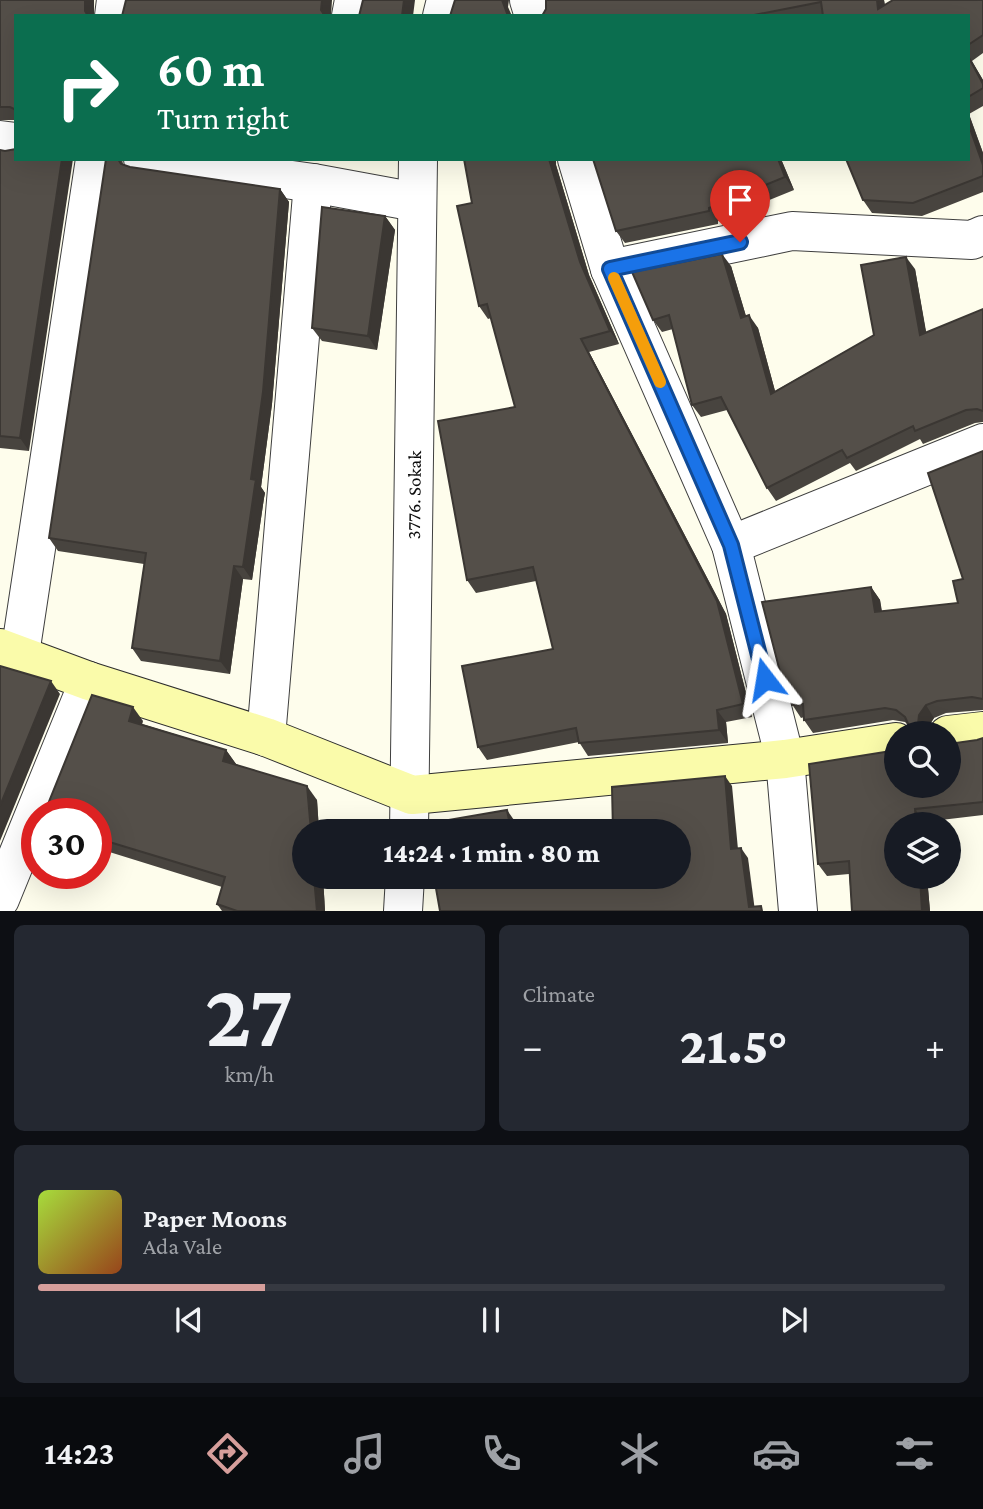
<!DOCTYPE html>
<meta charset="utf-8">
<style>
:root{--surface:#171b24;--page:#242831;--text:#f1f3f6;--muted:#9ea1a6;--line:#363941;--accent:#d69e9b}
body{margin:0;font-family:"Crimson Pro",serif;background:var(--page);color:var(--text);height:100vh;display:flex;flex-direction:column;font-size:26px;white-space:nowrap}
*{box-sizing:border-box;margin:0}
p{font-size:23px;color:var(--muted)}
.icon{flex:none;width:38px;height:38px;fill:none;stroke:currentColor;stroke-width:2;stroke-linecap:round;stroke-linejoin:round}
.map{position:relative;height:911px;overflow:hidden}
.side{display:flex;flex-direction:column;gap:14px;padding:14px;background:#0d0f14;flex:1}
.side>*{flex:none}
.hud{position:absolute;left:14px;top:14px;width:956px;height:147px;border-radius:0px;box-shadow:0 7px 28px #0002;background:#0b6e4f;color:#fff;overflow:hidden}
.tools{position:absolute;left:884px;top:721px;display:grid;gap:14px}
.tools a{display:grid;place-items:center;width:77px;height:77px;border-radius:50%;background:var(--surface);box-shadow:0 7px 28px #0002;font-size:35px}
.speed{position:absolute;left:21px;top:798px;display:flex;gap:14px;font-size:35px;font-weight:700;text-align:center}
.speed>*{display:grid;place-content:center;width:91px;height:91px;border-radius:50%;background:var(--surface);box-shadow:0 7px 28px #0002;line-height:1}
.speed .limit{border:10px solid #d22;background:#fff;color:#111}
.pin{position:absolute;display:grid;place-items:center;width:60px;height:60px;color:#fff;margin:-72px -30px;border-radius:50% 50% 50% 0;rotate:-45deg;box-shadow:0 0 7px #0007}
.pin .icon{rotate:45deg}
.me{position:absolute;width:77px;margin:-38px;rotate:346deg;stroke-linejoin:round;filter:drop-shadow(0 0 5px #0008)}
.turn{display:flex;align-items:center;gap:24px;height:147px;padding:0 28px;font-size:32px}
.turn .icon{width:91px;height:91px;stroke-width:2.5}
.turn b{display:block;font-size:49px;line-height:60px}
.big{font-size:52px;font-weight:800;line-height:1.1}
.side .card{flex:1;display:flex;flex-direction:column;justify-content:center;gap:10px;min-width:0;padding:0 24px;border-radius:10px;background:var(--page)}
.side .dial{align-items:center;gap:0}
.dial b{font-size:91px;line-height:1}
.song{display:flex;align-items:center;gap:21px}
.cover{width:84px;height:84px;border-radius:10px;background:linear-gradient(135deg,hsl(80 70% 55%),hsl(20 70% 35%))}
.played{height:7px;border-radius:4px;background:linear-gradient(90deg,var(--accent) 25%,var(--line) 25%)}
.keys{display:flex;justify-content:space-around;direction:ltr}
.heat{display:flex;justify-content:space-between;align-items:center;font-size:38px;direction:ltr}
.side .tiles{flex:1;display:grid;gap:14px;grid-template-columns:1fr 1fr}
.card:last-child{grid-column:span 2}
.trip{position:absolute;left:292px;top:819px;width:399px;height:70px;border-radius:35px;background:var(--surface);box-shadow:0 7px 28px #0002;font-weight:800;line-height:70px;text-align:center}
.tabs{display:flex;height:112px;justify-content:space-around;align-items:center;background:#090b0e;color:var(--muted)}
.tabs .icon{width:49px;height:49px}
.tabs .current{color:var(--accent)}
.tabs b{font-size:32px;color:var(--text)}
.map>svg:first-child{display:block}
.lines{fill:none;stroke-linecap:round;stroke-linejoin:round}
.street-casing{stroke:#3f3f3f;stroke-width:40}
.secondary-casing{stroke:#2e2e2e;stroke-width:40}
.street{stroke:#fff;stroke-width:38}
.secondary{stroke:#fafbaa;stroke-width:38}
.wall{fill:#48443f}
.shaded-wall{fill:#3b3733}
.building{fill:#544f49;stroke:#3b3733;stroke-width:2}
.route-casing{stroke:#114b97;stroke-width:18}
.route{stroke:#1a73e8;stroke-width:12}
.slow{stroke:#f59e0b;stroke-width:12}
.labels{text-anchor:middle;stroke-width:7;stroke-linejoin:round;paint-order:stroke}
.street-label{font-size:19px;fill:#0c0c0c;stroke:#fff}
</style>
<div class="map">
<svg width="983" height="911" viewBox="0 0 983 911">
<rect width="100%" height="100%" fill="#fefdec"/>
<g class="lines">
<g class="street-casing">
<g id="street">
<path d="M529 0 534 16"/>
<path d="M114 16 116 0"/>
<path d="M351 16 354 0"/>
<path d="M442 16 446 0"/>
<path d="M0 140 16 142"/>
<path d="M143 159 313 183 416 202"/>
<path d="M577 159 610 269 731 545 785 759 798 911"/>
<path d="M610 269 792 231 972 240 983 235"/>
<path d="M731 545 983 443"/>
<path d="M20 654 95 159"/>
<path d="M266 737 313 183"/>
<path id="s1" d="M409 831 418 159"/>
<path d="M0 899 89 681"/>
<path d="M403 911 405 877"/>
</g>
</g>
<g class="secondary-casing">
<g id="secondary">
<path d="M0 648 89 681 266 737 412 795 785 759 896 742"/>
<path d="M948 735 983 731"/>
</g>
</g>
<use href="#street" class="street"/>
<use href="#secondary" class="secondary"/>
</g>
<g class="wall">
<path d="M0 0H94V16H16V120H0Z"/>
<path d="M546 0H884L885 5 983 0V53L972 61 983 80V106L969 114 983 153V192L922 216 872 213 863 200 968 159V16H542L546 9Z"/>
<path d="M0 150 29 451 0 448Z"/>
<path d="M106 159H122L123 164 130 167 280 189 289 202 272 404 261 487 265 493 264 498 252 580 243 579 230 674 141 661 132 648 144 564 58 551 49 538Z"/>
<path d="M464 159H556V165L589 275 619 344 589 352 726 614 752 717 726 722 728 743 588 756 579 742 487 760 478 747 553 649 536 581 476 593 467 580 515 407 491 318 488 319 479 306 472 203Z"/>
<path d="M593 159H781L794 190 718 221V224L625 243 616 231Z"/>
<path d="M385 216 395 230 377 350 322 341 312 328Z"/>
<path d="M731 266 746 316 758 328 775 391 874 335 915 269 926 333 983 309V422L975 423 923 444 920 439 856 471 850 463 776 501 767 488 727 410 701 417 692 405 673 329 662 332 653 320Z"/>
<path d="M983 451V710L946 713 934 718 928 727 908 725 905 722 893 720 813 733 804 720V717L801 718 786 695 871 587 880 600 882 611 958 603 963 579Z"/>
<path d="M143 721 142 724 226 750 236 764 317 800 319 831H304V877H323L325 911H222L217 904 222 887 103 850 98 869H96V814Z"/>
<path d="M983 738V815L924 822V824H896V877H927L930 911H852L849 874 827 876 818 864 891 751 977 740Z"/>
</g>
<g class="shaded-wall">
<path d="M85 0H94V16H88L85 11Z"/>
<path d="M322 0H332L331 16H325L321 10Z"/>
<path d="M404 0H415L413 16H402Z"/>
<path d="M502 0H509L508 7 512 16H508Z"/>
<path d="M877 0H884L886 16 878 9Z"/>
<path d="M968 55 983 80V84L968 56Z"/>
<path d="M968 112 983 153V165L968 123Z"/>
<path d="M62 159H73L29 451 20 438Z"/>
<path d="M549 159H556V165L589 275 619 344 610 331 580 262Z"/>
<path d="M778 159H781L794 190 785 177Z"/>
<path d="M280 189 289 202 272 404 261 487 265 493 264 498 252 580 243 567Z"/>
<path d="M385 216 395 230 377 350 368 336Z"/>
<path d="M722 254 731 266 750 330 741 318Z"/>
<path d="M906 257 915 269 929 348 920 335Z"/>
<path d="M749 315 758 328 779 406 771 394Z"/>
<path d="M581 339 589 352 726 614 752 717 743 704Z"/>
<path d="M234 566 243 579 230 674 220 661Z"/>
<path d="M871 587 880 600 883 624 875 612Z"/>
<path d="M51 681 60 694 0 841V806Z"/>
<path d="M926 705 934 718 928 727 927 733H921L918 724 919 715Z"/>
<path d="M133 707 143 721 139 734 129 721Z"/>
<path d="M717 710 726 722 728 743 719 730Z"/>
<path d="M226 750 236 764 233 774 223 761Z"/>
<path d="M725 776 732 786 739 860 731 849Z"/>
<path d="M307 786 317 800 319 831H311Z"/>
<path d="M915 809 924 822V824H916Z"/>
<path d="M507 810 514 820 516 831H511Z"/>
<path d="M96 840 103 850 98 869 96 867Z"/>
<path d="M741 848 748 858 755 911 749 907Z"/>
<path d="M314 877H323L325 911H317Z"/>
<path d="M920 877H927L930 911H922Z"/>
</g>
<g class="building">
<path d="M0 0H85V11L88 16H16V110L10 107H0Z"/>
<path d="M126 0H322L321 10 325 16H122Z"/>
<path d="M363 0H404L402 16H359Z"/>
<path d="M455 0H502L508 16H450Z"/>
<path d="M546 0H877L878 9 893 0H983V35L968 45V16H823L821 2 749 16H542L546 9Z"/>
<path d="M968 56 983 84V88L968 97Z"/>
<path d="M968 123 983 165V176L913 203 863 200 846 159H968Z"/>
<path d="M16 149V159H62L20 438 0 436V150L5 151Z"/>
<path d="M106 159H118L121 164 130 167 280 189 263 392 251 479 256 480 255 485 243 567 234 566 220 661 132 648 146 553 49 538Z"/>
<path d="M464 159H549L580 262 610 331 581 339 717 601 743 704 717 710 719 730 579 743 576 728 478 747 462 666 553 649 533 567 467 580 438 421 515 407 487 304 479 306 457 206 472 203Z"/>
<path d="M593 159H778L785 177 709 208V211L616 231Z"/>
<path d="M322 207 385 216 368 336 312 328Z"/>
<path d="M722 254 741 318 749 315 771 394 874 335 861 265 906 257 920 335 983 309V411L977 409 966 410 915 431 913 426 847 458 842 450 767 488 721 397 692 405 669 315 653 320 632 272Z"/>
<path d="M983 451V699L972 697 937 701 926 705 919 715 918 724 921 733H908L909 726 905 717 896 710 885 708 804 720 803 704 792 705 791 694 786 695 762 602 871 587 875 612 958 603 953 581 963 579 928 473Z"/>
<path d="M0 666 51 681 0 806Z"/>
<path d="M92 695 133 707 129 721 226 750 223 761 307 786 311 831H304V877H314L317 911H237L217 904 225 877 96 838V814H44Z"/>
<path d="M983 738V802L915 809 916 824H896V877H920L922 911H852L849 861 818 864 809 764 891 751 896 749V786H948V744L977 740Z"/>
<path d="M725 776 731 849 741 848 749 907 761 906 762 911H440L434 877H679V831H613L612 787Z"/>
<path d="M507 810 511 831H426L425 824Z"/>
<path d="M37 830V840L33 839Z"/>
</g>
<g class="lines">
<g class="route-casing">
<path id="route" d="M740 242 610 269 731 545 765 679"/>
</g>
<use href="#route" class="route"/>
<path class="slow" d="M614 278 660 382"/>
</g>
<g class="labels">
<g class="street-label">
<text dy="7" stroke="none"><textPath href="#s1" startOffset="336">3776. Sokak</textPath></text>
</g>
</g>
</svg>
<div class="tools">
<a><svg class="icon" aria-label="search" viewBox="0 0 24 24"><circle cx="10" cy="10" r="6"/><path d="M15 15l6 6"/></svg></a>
<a><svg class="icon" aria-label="layers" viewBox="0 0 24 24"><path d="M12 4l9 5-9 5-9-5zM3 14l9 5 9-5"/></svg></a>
</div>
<div class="speed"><div class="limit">30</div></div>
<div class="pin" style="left:740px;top:242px;background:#d93025"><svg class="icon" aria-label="arrive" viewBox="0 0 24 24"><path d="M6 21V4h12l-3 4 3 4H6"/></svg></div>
<svg class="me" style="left:765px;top:679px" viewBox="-20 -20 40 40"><path d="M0-17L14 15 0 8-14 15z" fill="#1a73e8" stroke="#fff" stroke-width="4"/></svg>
<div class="trip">14:24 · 1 min · 80 m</div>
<div class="hud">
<div class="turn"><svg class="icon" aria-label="right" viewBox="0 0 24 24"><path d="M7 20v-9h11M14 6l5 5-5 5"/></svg><div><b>60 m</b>Turn right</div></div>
</div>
</div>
<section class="side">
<div class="tiles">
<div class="card dial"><b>27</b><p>km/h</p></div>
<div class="card"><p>Climate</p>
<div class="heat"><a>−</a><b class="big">21.5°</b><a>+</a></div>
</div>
<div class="card">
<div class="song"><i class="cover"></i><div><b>Paper Moons</b><p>Ada Vale</p></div></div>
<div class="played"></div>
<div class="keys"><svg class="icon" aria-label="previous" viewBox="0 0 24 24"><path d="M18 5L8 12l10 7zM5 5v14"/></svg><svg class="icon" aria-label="pause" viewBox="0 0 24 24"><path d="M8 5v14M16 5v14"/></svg><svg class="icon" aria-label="next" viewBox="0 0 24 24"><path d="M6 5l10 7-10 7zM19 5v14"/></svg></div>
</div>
</div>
</section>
<nav class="tabs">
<b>14:23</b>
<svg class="icon current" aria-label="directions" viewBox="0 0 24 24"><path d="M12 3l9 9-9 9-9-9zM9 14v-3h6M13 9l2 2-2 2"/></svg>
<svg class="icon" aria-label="music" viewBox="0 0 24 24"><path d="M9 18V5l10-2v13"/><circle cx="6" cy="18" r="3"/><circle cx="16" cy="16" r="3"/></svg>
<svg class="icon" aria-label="phone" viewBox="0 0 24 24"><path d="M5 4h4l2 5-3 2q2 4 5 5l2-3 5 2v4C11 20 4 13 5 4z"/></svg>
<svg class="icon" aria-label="climate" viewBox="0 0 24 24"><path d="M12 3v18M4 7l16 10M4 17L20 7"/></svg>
<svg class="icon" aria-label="car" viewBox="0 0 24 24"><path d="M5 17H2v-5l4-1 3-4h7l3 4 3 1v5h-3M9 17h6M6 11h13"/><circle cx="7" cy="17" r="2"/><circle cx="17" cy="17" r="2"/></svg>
<svg class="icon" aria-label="filters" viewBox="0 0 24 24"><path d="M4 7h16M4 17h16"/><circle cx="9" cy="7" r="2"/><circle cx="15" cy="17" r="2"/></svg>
</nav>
